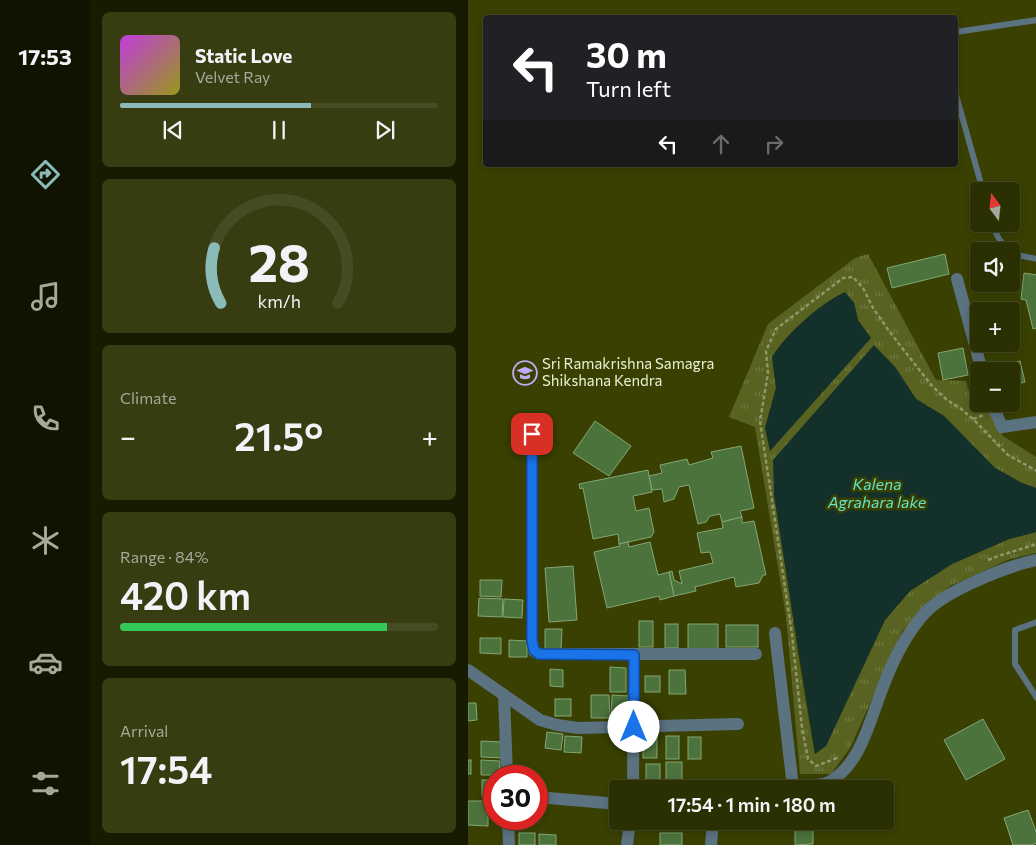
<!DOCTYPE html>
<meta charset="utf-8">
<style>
:root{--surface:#2b3002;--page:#373c11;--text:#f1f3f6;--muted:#a6a999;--line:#474b24;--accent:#8bbbb9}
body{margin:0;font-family:Commissioner,sans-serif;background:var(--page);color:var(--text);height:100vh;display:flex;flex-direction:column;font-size:19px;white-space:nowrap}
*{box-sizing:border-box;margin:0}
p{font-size:16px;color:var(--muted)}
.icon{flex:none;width:28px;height:28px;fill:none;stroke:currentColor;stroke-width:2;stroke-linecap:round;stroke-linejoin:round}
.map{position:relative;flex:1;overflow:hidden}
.sheet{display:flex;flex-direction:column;gap:12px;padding:12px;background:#181a01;width:378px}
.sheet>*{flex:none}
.guide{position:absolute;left:15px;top:15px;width:475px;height:152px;border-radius:5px;box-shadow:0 2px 8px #0003,0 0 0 1px var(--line);background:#202124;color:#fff;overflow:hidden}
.needle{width:32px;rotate:345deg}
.fabs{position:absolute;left:502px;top:182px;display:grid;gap:10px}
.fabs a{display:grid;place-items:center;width:50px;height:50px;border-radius:5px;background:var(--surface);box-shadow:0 2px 8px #0003,0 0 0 1px var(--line);font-size:25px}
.speed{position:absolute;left:15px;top:765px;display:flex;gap:10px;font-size:25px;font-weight:700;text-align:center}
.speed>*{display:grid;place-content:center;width:65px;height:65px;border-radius:50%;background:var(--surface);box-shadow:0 2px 8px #0003,0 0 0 1px var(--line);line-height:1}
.speed .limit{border:8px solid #d22;background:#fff;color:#111}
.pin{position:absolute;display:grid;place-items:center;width:42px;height:42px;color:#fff;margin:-21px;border-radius:10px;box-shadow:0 2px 8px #0006}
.me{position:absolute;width:55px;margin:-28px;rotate:0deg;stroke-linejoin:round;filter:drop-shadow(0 0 4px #0008)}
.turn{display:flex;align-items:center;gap:18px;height:105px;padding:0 20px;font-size:22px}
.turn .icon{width:65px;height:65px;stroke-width:2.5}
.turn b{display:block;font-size:35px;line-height:42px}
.lanes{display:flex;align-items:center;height:48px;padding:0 20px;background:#0003;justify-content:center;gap:25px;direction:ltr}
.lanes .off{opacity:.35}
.big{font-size:38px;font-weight:600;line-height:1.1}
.sheet .card{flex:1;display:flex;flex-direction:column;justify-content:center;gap:8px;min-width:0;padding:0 18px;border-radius:8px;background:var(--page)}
.sheet .dial{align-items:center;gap:0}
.dial svg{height:130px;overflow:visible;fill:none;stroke:var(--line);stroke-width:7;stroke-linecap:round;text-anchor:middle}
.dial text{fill:var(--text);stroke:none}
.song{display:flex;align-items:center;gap:15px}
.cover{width:60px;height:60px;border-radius:8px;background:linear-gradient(135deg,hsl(290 70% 55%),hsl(60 70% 35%))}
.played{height:5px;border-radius:2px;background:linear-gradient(90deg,var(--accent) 60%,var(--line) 60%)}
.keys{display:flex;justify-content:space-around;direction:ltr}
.heat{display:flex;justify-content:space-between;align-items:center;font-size:28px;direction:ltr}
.charge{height:8px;border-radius:4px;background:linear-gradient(90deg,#34c759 84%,var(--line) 0)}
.trip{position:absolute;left:141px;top:780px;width:285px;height:50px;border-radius:5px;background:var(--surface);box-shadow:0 2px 8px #0003,0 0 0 1px var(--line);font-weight:600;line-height:50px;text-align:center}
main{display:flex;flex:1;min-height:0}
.tabs{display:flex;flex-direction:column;width:90px;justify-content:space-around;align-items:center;background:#111301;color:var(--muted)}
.tabs .icon{width:35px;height:35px}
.tabs .selected{color:var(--accent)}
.tabs b{font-size:22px;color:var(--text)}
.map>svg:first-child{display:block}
.grass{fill:url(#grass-tufts);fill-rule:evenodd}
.water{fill:#13302a}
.building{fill:#4c733c;stroke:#84a776}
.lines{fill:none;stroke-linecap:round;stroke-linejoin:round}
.path{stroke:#909769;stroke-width:2.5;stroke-dasharray:4 2.5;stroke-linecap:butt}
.lane{stroke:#5b7281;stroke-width:6}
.street{stroke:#5b7281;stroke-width:12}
.route-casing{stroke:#114b97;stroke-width:12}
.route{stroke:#1a73e8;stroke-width:9}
.labels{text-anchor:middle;stroke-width:5;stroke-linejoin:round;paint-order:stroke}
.poi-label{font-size:15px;fill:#eaf1d3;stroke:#394002;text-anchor:start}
.water-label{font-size:16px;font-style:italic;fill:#5fe4c9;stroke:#394002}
</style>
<main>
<nav class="tabs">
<b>17:53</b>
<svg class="icon selected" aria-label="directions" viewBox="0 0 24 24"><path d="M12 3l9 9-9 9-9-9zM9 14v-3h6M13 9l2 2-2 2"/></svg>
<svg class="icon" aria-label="music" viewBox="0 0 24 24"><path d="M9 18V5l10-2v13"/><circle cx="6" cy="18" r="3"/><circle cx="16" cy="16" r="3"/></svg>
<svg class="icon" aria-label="phone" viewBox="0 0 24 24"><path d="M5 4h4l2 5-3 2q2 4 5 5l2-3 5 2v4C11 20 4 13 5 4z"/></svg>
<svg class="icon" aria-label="climate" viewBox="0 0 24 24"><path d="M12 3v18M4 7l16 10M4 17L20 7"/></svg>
<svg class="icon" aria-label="car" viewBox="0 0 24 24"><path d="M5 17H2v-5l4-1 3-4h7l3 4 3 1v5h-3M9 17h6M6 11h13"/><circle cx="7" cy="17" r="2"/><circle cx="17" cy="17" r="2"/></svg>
<svg class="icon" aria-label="filters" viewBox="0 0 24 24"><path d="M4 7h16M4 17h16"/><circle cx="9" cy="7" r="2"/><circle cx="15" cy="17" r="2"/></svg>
</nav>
<section class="sheet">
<div class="card">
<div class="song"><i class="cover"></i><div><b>Static Love</b><p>Velvet Ray</p></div></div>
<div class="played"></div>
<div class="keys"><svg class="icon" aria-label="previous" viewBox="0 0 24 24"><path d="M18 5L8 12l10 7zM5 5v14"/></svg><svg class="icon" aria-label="pause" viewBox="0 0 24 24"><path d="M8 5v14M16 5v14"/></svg><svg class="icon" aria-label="next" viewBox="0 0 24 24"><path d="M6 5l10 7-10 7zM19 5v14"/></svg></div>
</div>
<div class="card dial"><svg viewBox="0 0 100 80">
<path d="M14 69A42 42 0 1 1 86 69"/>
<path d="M14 69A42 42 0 0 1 10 35" stroke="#8bbbb9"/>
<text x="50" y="56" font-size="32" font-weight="700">28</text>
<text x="50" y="72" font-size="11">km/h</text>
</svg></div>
<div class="card"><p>Climate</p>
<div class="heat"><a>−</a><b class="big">21.5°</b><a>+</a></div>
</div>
<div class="card"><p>Range · 84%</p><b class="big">420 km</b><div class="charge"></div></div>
<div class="card"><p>Arrival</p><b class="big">17:54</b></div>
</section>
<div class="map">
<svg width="569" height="845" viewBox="0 0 569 845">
<defs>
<pattern id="grass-tufts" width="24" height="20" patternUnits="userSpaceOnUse" patternTransform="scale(1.25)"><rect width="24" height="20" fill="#586221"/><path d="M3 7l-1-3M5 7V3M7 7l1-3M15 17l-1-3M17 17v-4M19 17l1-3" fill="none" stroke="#707940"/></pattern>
</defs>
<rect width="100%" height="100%" fill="#394002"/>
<path class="grass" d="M400 254 468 380 498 381 501 392 511 389V404H520L535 436 568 457V488L554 483 527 468 476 416 448 399 427 367 306 495C320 581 331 668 347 754L358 745 417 620 442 591 484 564 541 539 568 532V553L542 559 482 586 435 630 382 748 363 774H332L318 616 287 427 261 417 300 324 387 258ZM377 293 386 303 390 320 297 428 308 388 304 357C319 333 351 304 377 293Z"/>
<g class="water">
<path d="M377 292 386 303 390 320 403 338 302 451 297 428 308 388 304 357C319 334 351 304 377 292Z"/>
<path d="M406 345 427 367 448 399 476 416 527 468 554 483 568 488V532L541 539 484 564 442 591 417 620 358 746 347 754 306 495 305 460Z"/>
</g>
<g class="building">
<path d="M477 254 481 274 424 288 419 268Z"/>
<path d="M556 273 569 275V331L568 328 565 329 558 300 553 299Z"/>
<path d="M495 348 500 375 475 380 470 353Z"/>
<path d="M552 361 557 382 544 385V371H527L526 367Z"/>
<path d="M127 421 163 446 141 476 105 453Z"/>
<path d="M273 446 286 508 272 511 274 517 254 522 252 514 242 516 238 522 230 524 221 485 211 487 206 499 196 502 194 489 184 490 181 476 194 473 192 465 219 459 221 465 245 458 243 452Z"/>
<path d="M180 470 184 492 165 496 168 511 181 508 186 532 183 537 151 544 150 534 125 539 115 488 112 489 111 484Z"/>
<path d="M274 517V523L286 521 298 575H295L291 583 268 587 266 577 227 587 228 591 206 596 201 572 204 571 206 580 214 584 211 571 245 563 242 552 233 553 229 533 255 528 254 522Z"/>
<path d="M160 542 161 547 182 542 190 575 201 572 206 596 192 600 191 596 139 608 126 552 152 546 151 544Z"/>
<path d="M105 566 109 620 81 622 77 568Z"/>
<path d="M12 580H34L33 597 12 596Z"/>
<path d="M11 598 35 599 34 617 10 616Z"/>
<path d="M36 599 55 600 54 618 35 617Z"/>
<rect x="171" y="621" width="14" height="26"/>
<rect x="197" y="624" width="13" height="24"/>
<path d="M220 624H250V649L220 650Z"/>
<rect x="258" y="625" width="32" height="22"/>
<path d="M77 629H94L93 650 77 649Z"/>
<path d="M12 638H33V654L12 653Z"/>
<path d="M41 640 59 641V657H41Z"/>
<path d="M142 667 158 668V692H142Z"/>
<path d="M82 669 95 670V687L82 686Z"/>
<path d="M201 670H217L218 694H201Z"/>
<rect x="177" y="676" width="15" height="16"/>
<path d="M123 695H141L142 718H123Z"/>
<path d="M144 695 162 696 161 720 143 719Z"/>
<rect x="87" y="699" width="16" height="17"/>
<path d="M0 703H8L9 720 0 721Z"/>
<path d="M515 719 537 759 498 780 476 740Z"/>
<path d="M79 732 95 734 93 750 77 748Z"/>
<path d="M97 736 114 737 113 753 96 752Z"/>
<rect x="198" y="736" width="13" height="23"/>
<rect x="220" y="737" width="13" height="22"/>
<rect x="175" y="738" width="14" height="20"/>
<path d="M13 741 35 742V758L13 757Z"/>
<rect x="0" y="760" width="3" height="14"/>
<path d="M13 760 32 761 31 775H13Z"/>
<rect x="198" y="762" width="16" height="21"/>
<rect x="178" y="764" width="14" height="17"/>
<rect x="14" y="780" width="12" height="16"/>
<path d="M0 801H20V826L0 825Z"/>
<path d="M560 810 569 834V843L563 845H545L536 818Z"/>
<rect x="270" y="821" width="20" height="3"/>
<path d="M327 825H345V844L327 845Z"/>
<rect x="51" y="833" width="16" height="12"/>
<rect x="192" y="833" width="22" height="12"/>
<path d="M71 834 88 835V845H71Z"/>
</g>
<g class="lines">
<g class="path">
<path d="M505 419 516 415"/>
<path d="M520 560 530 556 569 544"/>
<path d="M369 758 348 766 340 759 334 728 324 634 292 421 300 373 298 351 308 329 375 278 385 277 395 288 405 308 421 331 464 386 479 400 492 408 505 419 540 455 569 471"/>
</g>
<g class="lane">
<path d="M488 32 569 20"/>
<path d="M488 95 515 191"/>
<path d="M524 224 530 237 539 251"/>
<path d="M544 254 569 259"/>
<path d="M569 622 547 630V664L569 698"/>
</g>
<g class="street">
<path d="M489 279 514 371"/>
<path d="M524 404 534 427 569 422"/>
<path d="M64 434V641L66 651 71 654H288"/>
<path d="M307 633 325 787"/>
<path d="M0 670 72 720 89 725 110 728 270 724"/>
<path d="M36 695 39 776"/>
<path d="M165 789 166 655"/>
<path d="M279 789C294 788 351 788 361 782 388 767 398 734 408 706 419 674 433 639 457 613 477 591 539 566 569 560"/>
<path d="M69 797 150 804"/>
<path d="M40 819 41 845"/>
<path d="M159 845 162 821"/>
<path d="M243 845 245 821"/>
</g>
</g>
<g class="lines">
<g class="route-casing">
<path id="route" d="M64 434V641L66 650 71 654 166 655V727"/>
</g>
<use href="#route" class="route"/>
</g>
<defs>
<g id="school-ring" transform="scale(1.25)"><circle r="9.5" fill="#394002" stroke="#bfa9f4" stroke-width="1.5"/><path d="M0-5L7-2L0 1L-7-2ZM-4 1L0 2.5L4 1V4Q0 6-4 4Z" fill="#bfa9f4"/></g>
</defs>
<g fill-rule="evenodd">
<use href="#school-ring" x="57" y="373"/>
</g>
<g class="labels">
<g class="poi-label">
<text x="74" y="369">Sri Ramakrishna Samagra<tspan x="74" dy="17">Shikshana Kendra</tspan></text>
</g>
<g class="water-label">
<text x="409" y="490">Kalena<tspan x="409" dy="18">Agrahara lake</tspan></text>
</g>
</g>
</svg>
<div class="fabs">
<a><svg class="needle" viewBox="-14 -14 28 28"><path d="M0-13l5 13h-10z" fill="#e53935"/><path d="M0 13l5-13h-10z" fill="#a6a999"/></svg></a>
<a><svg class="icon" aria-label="sound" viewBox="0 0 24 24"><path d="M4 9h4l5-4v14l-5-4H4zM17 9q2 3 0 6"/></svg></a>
<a>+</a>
<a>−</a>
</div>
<div class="speed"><div class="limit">30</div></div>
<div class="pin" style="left:64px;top:434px;background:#d93025"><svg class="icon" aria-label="arrive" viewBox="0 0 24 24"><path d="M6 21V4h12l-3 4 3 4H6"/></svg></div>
<svg class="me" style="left:166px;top:727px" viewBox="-20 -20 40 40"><circle r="19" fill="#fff"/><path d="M0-13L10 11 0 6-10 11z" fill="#1a73e8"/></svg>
<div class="trip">17:54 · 1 min · 180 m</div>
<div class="guide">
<div class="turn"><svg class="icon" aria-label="left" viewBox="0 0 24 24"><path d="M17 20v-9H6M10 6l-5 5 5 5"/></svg><div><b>30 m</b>Turn left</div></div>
<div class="lanes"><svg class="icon" aria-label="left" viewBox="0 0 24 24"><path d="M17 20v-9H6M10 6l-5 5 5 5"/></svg><svg class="icon off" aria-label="ahead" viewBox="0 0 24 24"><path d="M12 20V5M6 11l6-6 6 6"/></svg><svg class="icon off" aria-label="right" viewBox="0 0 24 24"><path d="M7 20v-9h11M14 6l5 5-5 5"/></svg></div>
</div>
</div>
</main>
